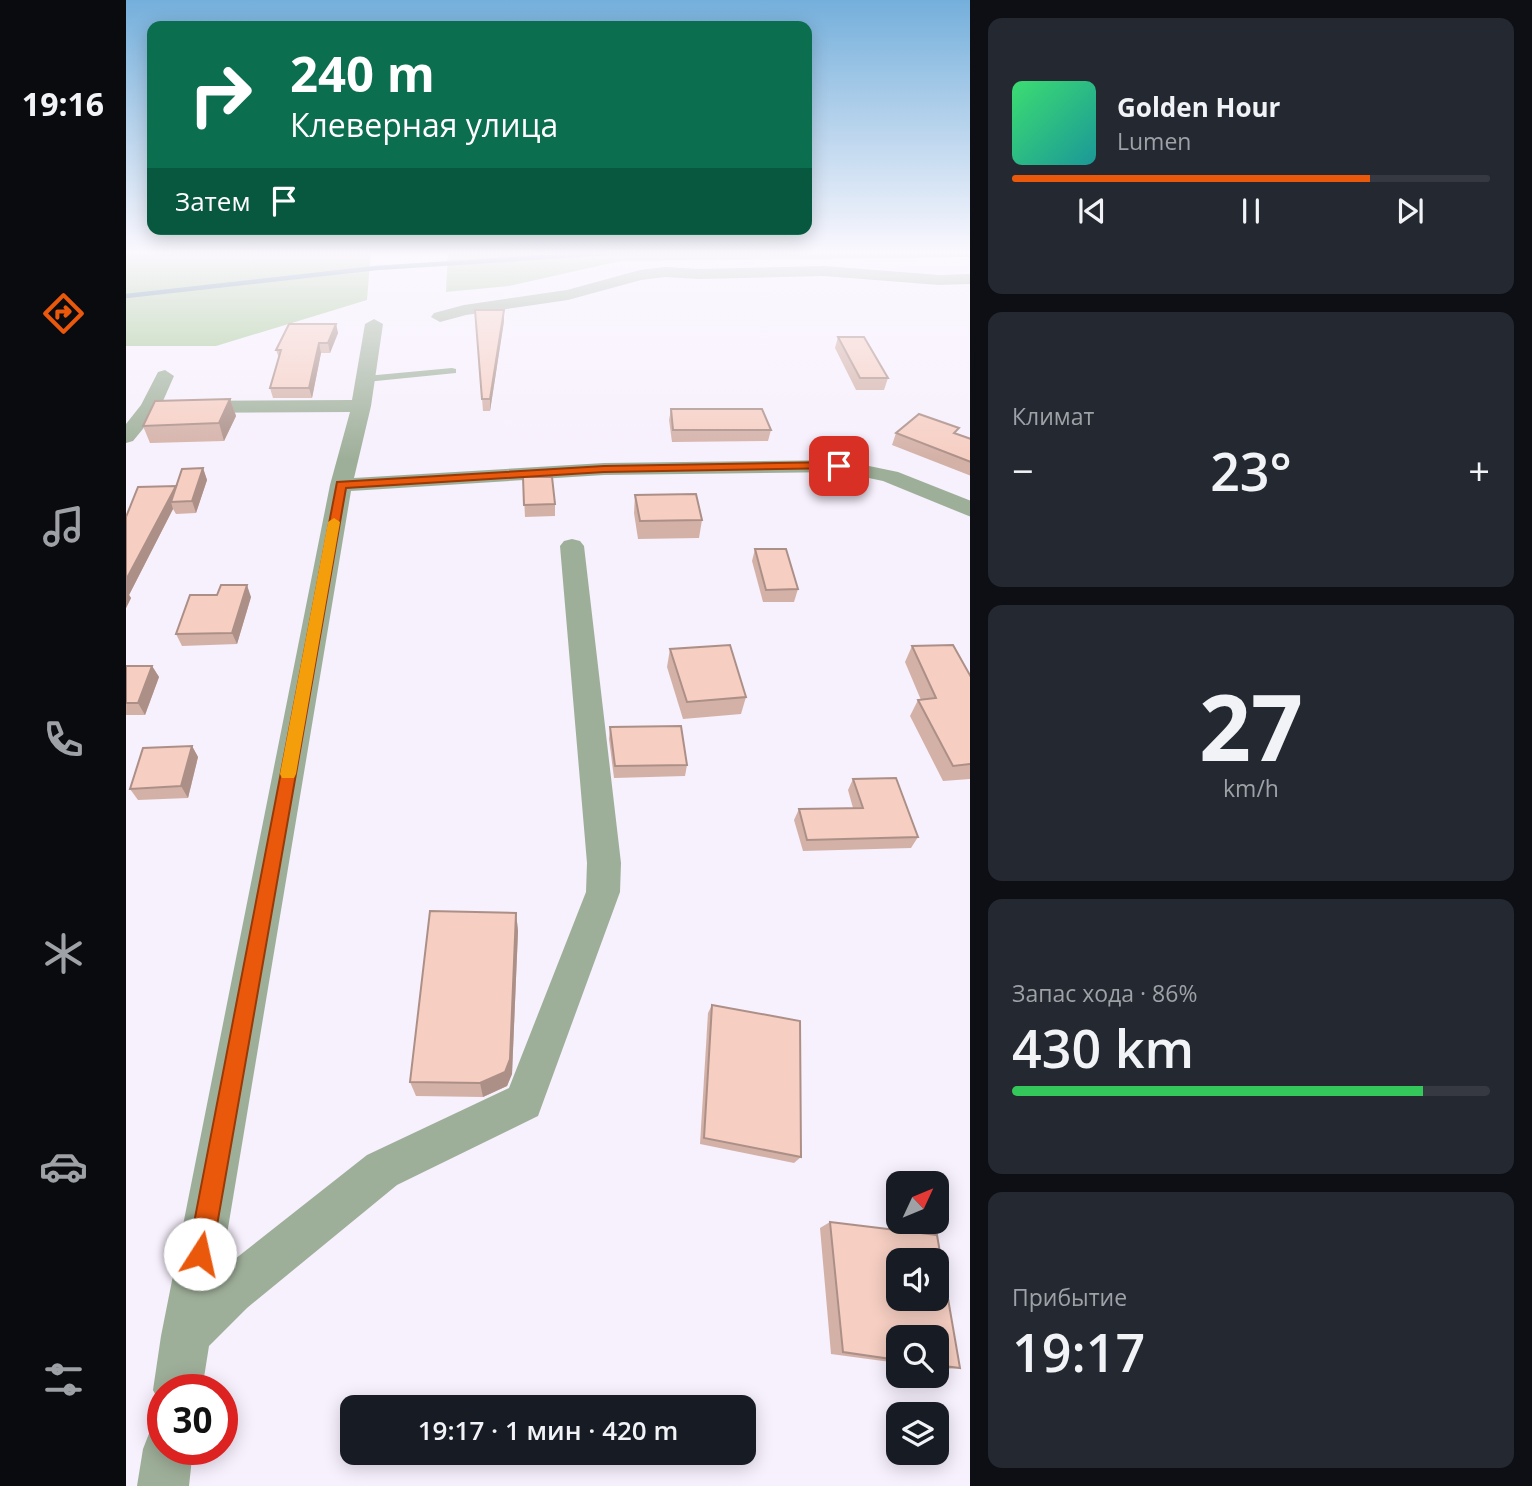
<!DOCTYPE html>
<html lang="ru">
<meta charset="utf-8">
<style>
:root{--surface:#171b24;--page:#242831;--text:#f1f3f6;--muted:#9ea1a6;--line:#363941;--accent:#ea580c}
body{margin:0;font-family:"Open Sans",sans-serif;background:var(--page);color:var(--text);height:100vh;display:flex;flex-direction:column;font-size:26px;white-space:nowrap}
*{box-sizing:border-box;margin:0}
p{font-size:23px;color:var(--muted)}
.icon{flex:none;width:38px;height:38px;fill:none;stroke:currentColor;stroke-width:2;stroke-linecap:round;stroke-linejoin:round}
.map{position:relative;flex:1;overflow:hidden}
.sheet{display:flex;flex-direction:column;gap:18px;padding:18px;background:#0d0f14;width:562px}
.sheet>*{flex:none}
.top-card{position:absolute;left:21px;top:21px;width:665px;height:214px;border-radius:14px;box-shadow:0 4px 18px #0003;background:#0b6e4f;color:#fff;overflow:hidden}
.needle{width:46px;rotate:46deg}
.tools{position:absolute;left:760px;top:1171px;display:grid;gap:14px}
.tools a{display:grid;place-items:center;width:63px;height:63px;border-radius:14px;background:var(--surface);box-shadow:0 4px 18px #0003;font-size:35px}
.speed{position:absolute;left:21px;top:1374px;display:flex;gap:14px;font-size:35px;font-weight:700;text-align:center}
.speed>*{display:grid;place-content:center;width:91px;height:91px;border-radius:50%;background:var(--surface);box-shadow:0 4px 18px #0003;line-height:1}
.speed .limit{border:10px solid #d22;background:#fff;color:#111}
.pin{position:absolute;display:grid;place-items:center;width:60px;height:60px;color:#fff;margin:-30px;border-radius:14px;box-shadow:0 4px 10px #0006}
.me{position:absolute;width:77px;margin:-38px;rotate:10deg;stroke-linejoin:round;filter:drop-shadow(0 0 5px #0008)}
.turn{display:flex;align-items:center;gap:24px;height:147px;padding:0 28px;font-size:32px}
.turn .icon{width:91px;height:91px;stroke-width:2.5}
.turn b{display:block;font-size:49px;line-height:60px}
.then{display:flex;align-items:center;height:66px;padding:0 28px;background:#0003;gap:14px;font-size:26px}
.big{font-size:52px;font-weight:600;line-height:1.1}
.sheet .widget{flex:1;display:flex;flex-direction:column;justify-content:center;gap:10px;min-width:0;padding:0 24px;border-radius:14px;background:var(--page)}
.sheet .dial{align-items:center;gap:0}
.dial b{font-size:91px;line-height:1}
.song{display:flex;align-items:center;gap:21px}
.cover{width:84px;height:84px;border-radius:10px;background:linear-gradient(135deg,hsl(140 70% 55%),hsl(180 70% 35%))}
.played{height:7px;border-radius:4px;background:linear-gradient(90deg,var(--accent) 75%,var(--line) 75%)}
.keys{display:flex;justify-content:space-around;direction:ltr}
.heat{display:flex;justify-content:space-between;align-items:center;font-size:38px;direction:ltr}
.charge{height:10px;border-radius:5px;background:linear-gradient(90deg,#34c759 86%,var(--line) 0)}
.trip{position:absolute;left:214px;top:1395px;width:416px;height:70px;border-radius:14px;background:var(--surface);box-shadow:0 4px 18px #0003;font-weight:600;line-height:70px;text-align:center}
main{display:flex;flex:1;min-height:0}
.tabs{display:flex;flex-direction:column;width:126px;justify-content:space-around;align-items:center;background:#090b0e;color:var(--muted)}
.tabs .icon{width:49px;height:49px}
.tabs .on{color:var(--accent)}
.tabs b{font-size:32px;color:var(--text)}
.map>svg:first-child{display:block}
.forest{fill:#a3c793}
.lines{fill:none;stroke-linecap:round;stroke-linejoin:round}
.stream{stroke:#4c7990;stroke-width:4.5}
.lane{fill:#9eaf99;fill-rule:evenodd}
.street{fill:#9eaf99;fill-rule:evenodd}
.wall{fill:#d4b1a7;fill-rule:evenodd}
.shaded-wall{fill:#ac9088}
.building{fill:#f6cec2;stroke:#ac9088;stroke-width:2;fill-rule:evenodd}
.route{fill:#ea580c;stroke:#983908;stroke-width:2}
.slow{fill:#f59e0b}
</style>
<main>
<nav class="tabs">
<b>19:16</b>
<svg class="icon on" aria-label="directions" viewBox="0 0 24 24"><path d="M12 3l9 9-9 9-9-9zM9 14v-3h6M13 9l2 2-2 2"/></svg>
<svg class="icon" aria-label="music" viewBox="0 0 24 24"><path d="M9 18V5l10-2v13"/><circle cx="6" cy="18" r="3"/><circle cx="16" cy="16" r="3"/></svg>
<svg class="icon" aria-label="phone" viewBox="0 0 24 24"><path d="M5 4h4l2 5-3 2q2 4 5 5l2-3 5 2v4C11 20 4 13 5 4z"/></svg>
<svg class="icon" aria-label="climate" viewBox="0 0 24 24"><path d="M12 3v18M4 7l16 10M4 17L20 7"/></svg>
<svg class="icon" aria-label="car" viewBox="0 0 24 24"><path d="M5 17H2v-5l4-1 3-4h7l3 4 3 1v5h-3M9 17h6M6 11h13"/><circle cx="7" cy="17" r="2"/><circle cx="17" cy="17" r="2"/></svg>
<svg class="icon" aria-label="filters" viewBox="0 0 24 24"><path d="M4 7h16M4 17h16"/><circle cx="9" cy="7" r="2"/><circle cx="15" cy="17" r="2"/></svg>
</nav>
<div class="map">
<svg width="845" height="1486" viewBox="0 0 845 1486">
<rect width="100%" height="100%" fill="#f7f0fd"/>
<g class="forest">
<path d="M0 251H245L241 300 90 346H0Z"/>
<path d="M322 251H844L845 257 494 261 383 286 320 292Z"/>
</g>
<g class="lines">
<path class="stream" d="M0 296 250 268 516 251"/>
<path class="lane" d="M326 368 330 369V373L240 382 235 379 240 376Z"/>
<g class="street">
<path d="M698 266 813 275 845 274V284L813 285 698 276 573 279 539 277 515 280 442 300 340 315 314 322 305 317 308 313 338 305 441 290 514 270 539 267 573 269Z"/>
<path d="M248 319 257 324 245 406 228 478 478 463 714 460 772 472 845 501V517L757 481 714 472 478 475 225 491 95 1270 241 1155 383 1088 460 892 461 863 434 546 438 541 446 539 454 541 458 546 495 863 494 892 412 1116 271 1185 121 1308 83 1346 76 1390H37V1409L27 1390 35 1336 204 485 224 412 30 413 7 441 0 443V424L15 405 32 372 39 370 48 376 37 401 226 400 239 324Z"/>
<path d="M37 1426V1449H67L63 1486H11L17 1449 24 1431Z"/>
</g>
</g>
<g class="wall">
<path d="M349 310H378V321L364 411H357Z"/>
<path d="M210 324 212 333 204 353H195L186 398H147L144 388 153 358 150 350Z"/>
<path d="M712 337 762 378 758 390H730L709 348Z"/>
<path d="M104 399 110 416 98 441 24 443 17 426Z"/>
<path d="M545 409 645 430 642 441 546 442 543 420Z"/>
<path d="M770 433 830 434 845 439V476L766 445Z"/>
<path d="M77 468 81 480 70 513 50 514 47 509 3 595 5 598 0 608V517Z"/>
<path d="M397 477 429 504V516L399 517Z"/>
<path d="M509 495 576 520 573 538 512 539 508 513Z"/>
<path d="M629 549 672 589 668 602H637L626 561Z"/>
<path d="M125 597 111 644 56 646 50 634Z"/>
<path d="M786 646 845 677V779L817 781 784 716 792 700H795L779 662Z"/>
<path d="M544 649 620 697 615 714 557 719 541 667Z"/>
<path d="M0 666H26L33 677 19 715H0Z"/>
<path d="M484 727 561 765 559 776 488 778 483 739Z"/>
<path d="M66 746 72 757 62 798 12 800 4 789Z"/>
<path d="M727 779 792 837 785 848 677 851 668 820 673 809 727 808 722 790Z"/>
<path d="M390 913 392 931 386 1074 381 1086 357 1097 290 1096 284 1082Z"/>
<path d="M586 1005 675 1157 668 1163 574 1144 582 1013Z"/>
<path d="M704 1222 811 1235 834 1368 817 1369 810 1368V1337H772V1363L705 1354 694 1228ZM772 1260H810V1298H772Z"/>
</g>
<g class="shaded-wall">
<path d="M378 310V321L364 411V399Z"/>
<path d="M210 324 212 333 204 353 202 343Z"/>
<path d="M193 343 195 353 186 398 183 388Z"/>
<path d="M104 399 110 416 98 441 93 423Z"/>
<path d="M77 468 81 480 70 513 66 501Z"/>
<path d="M50 486 54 496 45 502 47 509 3 595 5 598 0 608V580Z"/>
<path d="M121 585 125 597 111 644 106 633Z"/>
<path d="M26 666 33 677 19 715 12 703Z"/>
<path d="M66 746 72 757 62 798 55 786Z"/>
<path d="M390 913 392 931 386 1074 381 1086 357 1097 354 1083Z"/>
</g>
<g class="building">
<path d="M349 310H378L364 399H356Z"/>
<path d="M163 324H210L202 343H193L183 388H144L155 350H150Z"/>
<path d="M712 337H738L762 378H734Z"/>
<path d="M104 399 93 423 17 426 29 401Z"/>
<path d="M545 409H636L645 430H547Z"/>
<path d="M793 414 833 428 828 433 845 439V462L770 433Z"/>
<path d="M77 468 66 501 45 502 56 469Z"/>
<path d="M397 477H426L429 504 398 505Z"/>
<path d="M50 486 0 580V517L12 487Z"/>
<path d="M570 494 576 520 514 521 509 495Z"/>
<path d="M629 549H660L672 589 640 590Z"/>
<path d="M95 585H121L106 633 50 634 64 595H91Z"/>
<path d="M604 645 620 697 561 702 544 649Z"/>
<path d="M827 645 845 677V764L827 766 792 700 810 698 786 646Z"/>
<path d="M0 666H26L12 703H0Z"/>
<path d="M555 726 561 765 489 766 484 727Z"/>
<path d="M66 746 55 786 4 789 17 748Z"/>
<path d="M770 778 792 837 681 840 673 809 737 808 727 779Z"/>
<path d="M304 911 390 913 384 1059 379 1072 354 1083 284 1082Z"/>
<path d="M586 1005 674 1021 675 1157 578 1138Z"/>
<path d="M704 1222 811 1235 834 1368 810 1365V1337H772V1360L717 1352ZM772 1260H810V1298H772Z"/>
</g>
<linearGradient id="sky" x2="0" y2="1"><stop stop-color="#74afdb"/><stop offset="0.55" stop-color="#fbf8fe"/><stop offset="1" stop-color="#fbf8fe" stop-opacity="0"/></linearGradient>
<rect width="845" height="459" fill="url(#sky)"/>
<path class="route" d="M713 462 718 463V468L478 472 220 488 86 1254 83 1262 74 1266 66 1262 62 1254 211 482 478 466Z"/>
<path class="slow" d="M208 518 214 522 170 774 168 778H156L154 774 202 522Z"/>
</svg>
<div class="tools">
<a><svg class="needle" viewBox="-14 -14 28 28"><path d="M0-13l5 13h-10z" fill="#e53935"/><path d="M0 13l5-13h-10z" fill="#9ea1a6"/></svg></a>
<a><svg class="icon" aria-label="sound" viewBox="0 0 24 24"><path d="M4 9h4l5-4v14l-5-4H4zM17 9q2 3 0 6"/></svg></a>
<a><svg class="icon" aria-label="search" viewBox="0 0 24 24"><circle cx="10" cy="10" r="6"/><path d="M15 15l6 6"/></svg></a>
<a><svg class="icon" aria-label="layers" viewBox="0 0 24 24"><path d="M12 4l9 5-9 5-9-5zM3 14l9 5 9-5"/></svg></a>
</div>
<div class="speed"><div class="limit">30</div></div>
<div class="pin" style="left:713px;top:466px;background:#d93025"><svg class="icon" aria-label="arrive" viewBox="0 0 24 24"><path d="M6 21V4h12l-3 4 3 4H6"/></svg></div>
<svg class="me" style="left:74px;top:1254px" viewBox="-20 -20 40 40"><circle r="19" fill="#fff"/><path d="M0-13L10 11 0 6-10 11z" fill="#ea580c"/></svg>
<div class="trip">19:17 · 1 мин · 420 m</div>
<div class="top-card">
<div class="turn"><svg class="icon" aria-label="right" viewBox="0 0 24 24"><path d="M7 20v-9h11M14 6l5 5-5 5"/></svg><div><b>240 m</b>Клеверная улица</div></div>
<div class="then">Затем<svg class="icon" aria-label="arrive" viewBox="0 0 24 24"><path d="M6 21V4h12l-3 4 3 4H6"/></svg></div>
</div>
</div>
<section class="sheet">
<div class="widget">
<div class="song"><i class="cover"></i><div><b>Golden Hour</b><p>Lumen</p></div></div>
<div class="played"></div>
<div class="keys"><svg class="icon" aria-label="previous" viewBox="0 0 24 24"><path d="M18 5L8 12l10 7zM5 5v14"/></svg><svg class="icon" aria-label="pause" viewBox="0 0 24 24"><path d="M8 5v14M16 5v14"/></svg><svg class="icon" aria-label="next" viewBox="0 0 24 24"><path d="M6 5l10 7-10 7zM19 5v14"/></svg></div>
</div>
<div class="widget"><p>Климат</p>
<div class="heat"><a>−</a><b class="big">23°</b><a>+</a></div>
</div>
<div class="widget dial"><b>27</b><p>km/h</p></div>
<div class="widget"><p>Запас хода · 86%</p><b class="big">430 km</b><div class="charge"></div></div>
<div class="widget"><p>Прибытие</p><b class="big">19:17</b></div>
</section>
</main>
